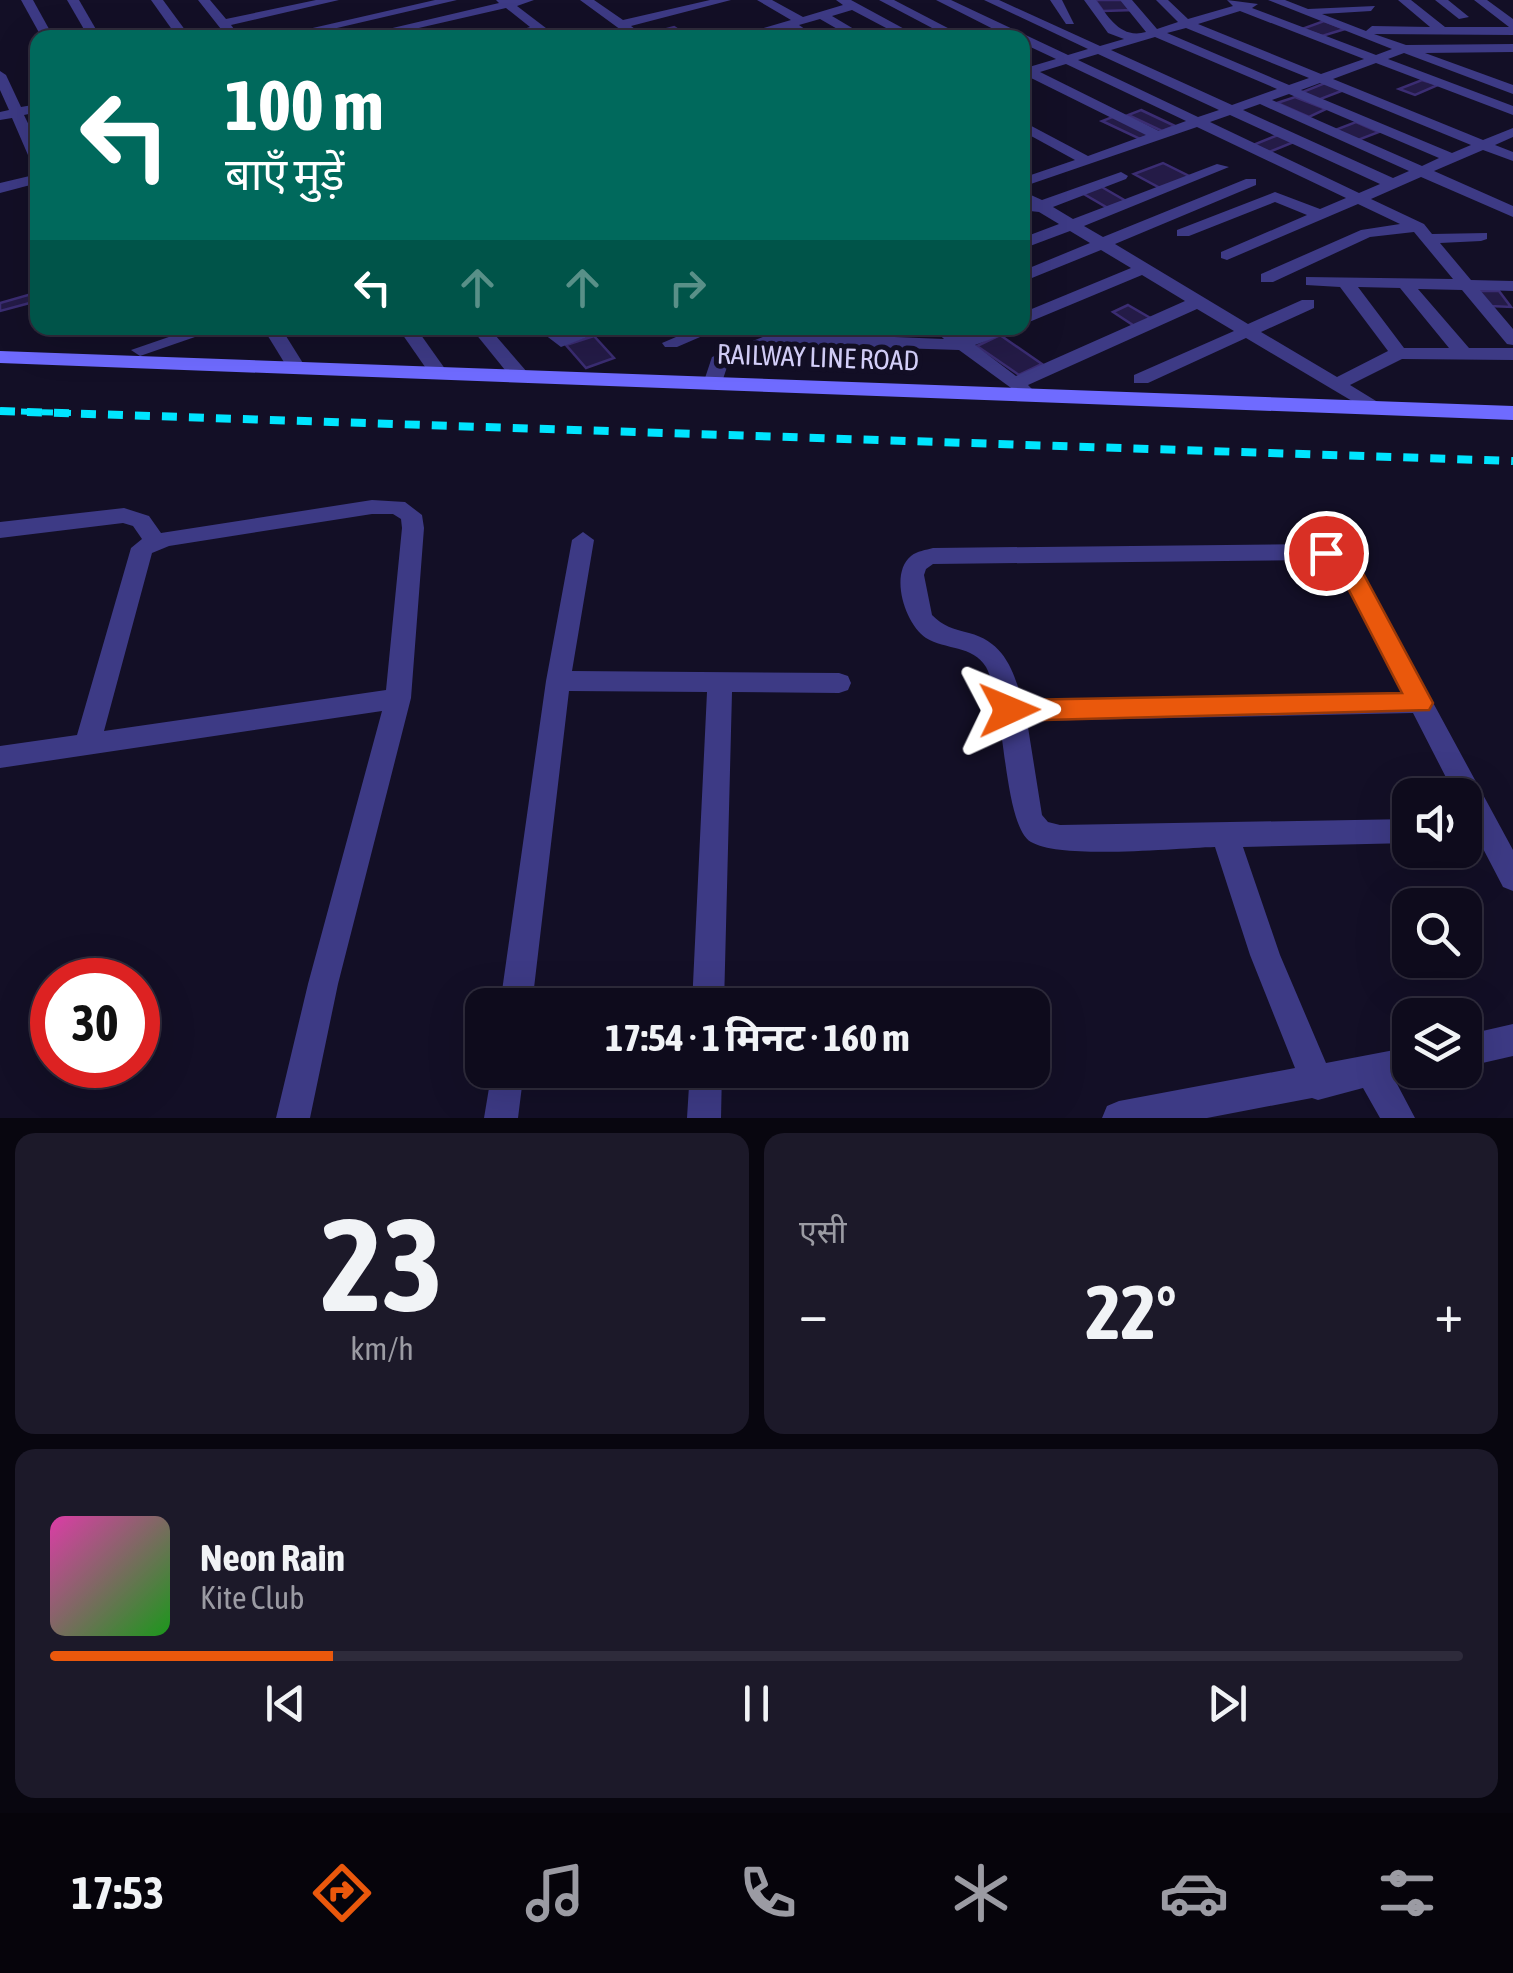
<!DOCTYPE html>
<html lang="hi">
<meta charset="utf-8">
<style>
:root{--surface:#0e0b1c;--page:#1c1929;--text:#f1f3f6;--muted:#9b9ba3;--line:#2e2b3b;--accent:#ea580c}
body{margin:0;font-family:"Asap Condensed","Noto Sans Devanagari",sans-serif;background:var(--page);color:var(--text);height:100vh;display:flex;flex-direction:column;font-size:38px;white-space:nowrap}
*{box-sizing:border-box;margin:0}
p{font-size:32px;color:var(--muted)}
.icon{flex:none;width:55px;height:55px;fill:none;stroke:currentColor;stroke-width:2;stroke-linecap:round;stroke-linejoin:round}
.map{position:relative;height:1118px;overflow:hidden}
.details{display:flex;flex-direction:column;gap:15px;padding:15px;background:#08060f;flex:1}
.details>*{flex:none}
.guide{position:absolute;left:30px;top:30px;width:1000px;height:305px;border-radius:20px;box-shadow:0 10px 40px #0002,0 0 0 2px var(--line);background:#00695c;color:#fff;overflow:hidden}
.controls{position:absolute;left:1392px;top:778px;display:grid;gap:20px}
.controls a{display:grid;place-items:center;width:90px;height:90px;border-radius:20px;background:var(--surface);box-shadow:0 10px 40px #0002,0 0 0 2px var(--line);font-size:50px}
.speed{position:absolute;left:30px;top:958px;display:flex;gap:20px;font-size:50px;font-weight:700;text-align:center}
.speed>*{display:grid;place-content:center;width:130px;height:130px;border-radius:50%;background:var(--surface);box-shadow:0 10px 40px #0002,0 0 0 2px var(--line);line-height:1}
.speed .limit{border:15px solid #d22;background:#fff;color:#111}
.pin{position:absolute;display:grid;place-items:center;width:85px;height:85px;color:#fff;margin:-42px;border:5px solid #fff;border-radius:50%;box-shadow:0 2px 10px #0007}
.me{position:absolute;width:110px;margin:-55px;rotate:89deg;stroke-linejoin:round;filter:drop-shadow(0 0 8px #0008)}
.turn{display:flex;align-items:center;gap:35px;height:210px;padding:0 30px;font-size:45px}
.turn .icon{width:130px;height:130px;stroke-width:2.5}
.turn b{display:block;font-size:70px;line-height:85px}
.lanes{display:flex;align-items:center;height:95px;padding:0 30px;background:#0003;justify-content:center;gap:50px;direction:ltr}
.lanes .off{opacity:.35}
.big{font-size:75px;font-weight:700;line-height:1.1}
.details .widget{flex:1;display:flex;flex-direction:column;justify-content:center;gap:15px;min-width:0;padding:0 35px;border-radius:20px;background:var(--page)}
.details .dial{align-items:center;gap:0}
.dial b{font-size:130px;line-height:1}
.song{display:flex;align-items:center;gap:30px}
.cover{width:120px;height:120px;border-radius:15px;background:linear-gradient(135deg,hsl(320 70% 55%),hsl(120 70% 35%))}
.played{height:10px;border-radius:5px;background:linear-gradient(90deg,var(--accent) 20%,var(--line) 20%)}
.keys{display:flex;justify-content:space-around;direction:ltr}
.heat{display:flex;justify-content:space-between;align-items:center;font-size:55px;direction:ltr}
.details .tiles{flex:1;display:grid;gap:15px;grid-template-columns:1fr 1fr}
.widget:last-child{grid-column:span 2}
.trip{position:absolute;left:465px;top:988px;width:585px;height:100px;border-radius:20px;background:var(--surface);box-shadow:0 10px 40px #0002,0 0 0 2px var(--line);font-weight:700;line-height:100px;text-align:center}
.tabs{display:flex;height:160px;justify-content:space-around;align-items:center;background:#06040b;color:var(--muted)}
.tabs .icon{width:70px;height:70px}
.tabs .on{color:var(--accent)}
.tabs b{font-size:45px;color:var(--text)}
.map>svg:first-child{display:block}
.building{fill:#241b47;stroke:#3b2d73;stroke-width:2.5}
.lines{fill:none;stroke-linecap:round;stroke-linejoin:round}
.street{fill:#3d3a85;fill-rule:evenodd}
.secondary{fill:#6f6bff;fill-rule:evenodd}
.rail-far1{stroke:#00e5ff;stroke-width:6;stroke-dasharray:11 10;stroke-linecap:butt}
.rail{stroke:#00e5ff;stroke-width:8;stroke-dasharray:15 12;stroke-linecap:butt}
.route{fill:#ea580c;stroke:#983908;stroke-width:2.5}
.labels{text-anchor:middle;stroke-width:10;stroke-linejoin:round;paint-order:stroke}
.street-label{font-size:28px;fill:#d9d4ff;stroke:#130f26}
</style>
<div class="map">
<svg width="1513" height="1118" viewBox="0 0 1513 1118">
<rect width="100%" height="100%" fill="#130f26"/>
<g class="building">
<path d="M1095 0H1125L1133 10 1103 11Z"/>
<path d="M1324 21 1345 29 1322 36 1302 29Z"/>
<path d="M674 27 686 35 641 36Z"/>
<path d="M1422 80 1438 85 1415 95 1399 89Z"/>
<path d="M1325 83 1344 90 1318 100 1300 93Z"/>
<path d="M1295 97 1326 109 1309 117 1277 103Z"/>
<path d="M1141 110 1175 126 1162 131 1128 115Z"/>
<path d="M1115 116 1153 134 1140 139 1102 121Z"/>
<path d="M1356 122 1379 132 1358 140 1335 130Z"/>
<path d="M1278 135 1294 142 1269 152 1253 145Z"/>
<path d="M1163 163 1191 177 1162 189 1134 174Z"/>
<path d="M1100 186 1126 201 1108 208 1082 193Z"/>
<path d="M1478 291H1499L1511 307 1490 306Z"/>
<path d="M35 293 37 301 0 311V303Z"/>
<path d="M1128 305 1152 319 1136 327 1113 312Z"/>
<path d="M1000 335 1042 364 1019 375 977 346Z"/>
<path d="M594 336 614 358 586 368 566 345Z"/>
</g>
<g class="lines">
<g class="street">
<path d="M21 0H33L54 38H42Z"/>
<path d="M67 0H79L101 38H89Z"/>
<path d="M151 0H163L191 38H178Z"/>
<path d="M198 0H210L226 19 316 0H339L231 25 241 38H228Z"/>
<path d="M435 0H457L294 38H269Z"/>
<path d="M496 0H534L517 6 559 38H545L538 32 494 38 530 27 506 8 375 38H350L499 3Z"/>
<path d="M580 0H594L623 20 710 0H731L631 26 647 38H632Z"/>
<path d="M757 0H772L803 17 843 5 836 0H851L921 38H905L852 10 832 16 869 38H853L820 19 799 25 818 38H803L787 28 752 38H730L791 20Z"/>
<path d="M879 0H894L967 38H951Z"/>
<path d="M936 0H951L1068 55 1088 49 984 0H999L1100 46 1124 39 1108 33 1084 0H1096C1109 18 1121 39 1146 32L1120 0H1132L1157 29 1178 22 1156 0H1168L1188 19 1233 6 1227 0 1258 4 1252 8 1376 55 1392 49 1268 0H1285L1308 9 1375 6 1371 11 1322 14 1366 31 1372 26 1430 27 1398 0H1411L1445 27H1509L1474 0H1487L1513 19V35L1374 34 1406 45 1513 44V52L1425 53 1513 85V94L1404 53 1388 59 1513 106V115L1376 63 1333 79 1483 140 1513 128V137L1495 145 1513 152V161L1483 150 1434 171 1513 206V217L1421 177 1371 199 1424 224 1432 234 1487 233V239L1481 241 1440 243 1471 280 1513 281V291L1480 290 1513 329V345L1507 344 1462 290 1418 289 1469 348H1513V360L1402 359 1350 385 1381 404 1384 408 1374 414 1246 338 1148 383H1134V375L1234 331 1197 309 1028 385 1035 392 1025 398 959 350 776 344 728 364 720 388H706L703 384 712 357 786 328 795 333 944 339 932 328H952L964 337 989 328H1013L1010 332 975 345 1016 376 1185 301 1142 275 1022 325V313L1131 268 1101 250 1022 282V271L1090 243 1070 231 1022 249V238L1059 224 1039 212 1030 211 1022 202V191L1042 200 1121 172 1128 176 1126 179 1053 207 1073 219 1217 164 1229 167 1084 226 1103 237 1246 179H1256V185L1115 244 1248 324 1302 300H1314V308L1261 332 1337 377 1388 351 1340 287 1306 285V277L1453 279 1414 232 1370 237 1273 282H1261V274L1361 230 1400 224 1358 204 1227 260 1221 258V252L1307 215 1275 202 1189 236H1177V230L1275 192 1320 209 1346 198 1197 127 1022 187V178L1075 160 1022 131V121L1088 156 1146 135 1027 76 1022 77V64L1029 67 1056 59 1022 43V38H1011ZM1240 11 1364 59 1321 74 1198 24ZM1186 28 1309 78 1289 85 1167 33ZM1155 37 1277 89 1232 105 1111 50ZM1098 54 1219 110 1198 117 1078 60ZM1066 64 1186 121 1159 131 1040 72ZM1320 83 1471 145 1452 153 1301 90ZM1289 94 1439 158 1422 166 1272 100ZM1260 104 1409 171 1393 178 1243 110ZM1230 115 1380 184 1359 193 1210 122ZM1358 287 1400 288 1449 348H1404Z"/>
<path d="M1050 0H1062L1074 24H1066Z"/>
<path d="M1435 0H1448L1469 17 1459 19Z"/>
<path d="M0 71 6 75 21 107 38 104V112L24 115 38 144V166L31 162 12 118 0 120V112L9 110 0 90Z"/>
<path d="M38 174V183L0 193V183Z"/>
<path d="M195 328H221L140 356 131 350Z"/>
<path d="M263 328H281L306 368 304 372H290Z"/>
<path d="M398 328H416L448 373 446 377H432Z"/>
<path d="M471 328H489L527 372V380H513Z"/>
<path d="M536 328H555L564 335 586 328H611L561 347Z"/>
<path d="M697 328H721L677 347H665L662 343Z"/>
<path d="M372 500 405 502 422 515 424 528 411 698 338 984 310 1118H276L308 984 382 711 0 768V746L77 735 131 548 142 539 133 526 123 523 0 538V522L124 508 149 516 161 533ZM372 514H393L401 519 402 528 386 690 104 731 152 553 169 546Z"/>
<path d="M583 532 594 540 572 671 839 673 848 676 851 683 848 690 839 693 732 692 724 1005H692L707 692 569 691 532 1005H500L546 681 572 540Z"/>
<path d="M1315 544 1347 551 1360 568 1513 850V891L1503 887 1465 814V795H1455L1413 713 1027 721 1042 815 1048 822 1060 825 1410 819V843L1243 847 1280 955 1326 1063 1410 1047V1070H1423L1421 1074 1396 1082 1415 1118H1380L1363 1088 1318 1100 1312 1098 1207 1118H1102L1107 1106 1119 1101 1295 1068 1250 955 1215 847C1175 848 1062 860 1031 842 1002 824 1006 704 986 667 973 645 945 650 926 638 905 624 889 574 911 556 917 551 926 550 933 548ZM1315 560 1332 564 1340 573 1402 693 1022 700C1013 668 1003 642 969 633 953 629 943 626 932 615L924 575 926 569 933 564Z"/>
<path d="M1513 1024V1056L1465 1067V1035Z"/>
<path d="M492 1070H524L518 1118H484Z"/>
<path d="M690 1070H722L721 1118H687Z"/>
</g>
<path class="secondary" d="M0 351 1513 406V420L0 363Z"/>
<path class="rail-far1" d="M0 411 71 413"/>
<path class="rail" d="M0 411 1513 461"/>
</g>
<path class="route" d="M1326 545 1347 551 1357 562 1433 703 1429 710 1009 721 1000 718 996 710 1000 703 1009 700 1402 693 1340 573 1314 553Z"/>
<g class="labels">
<g class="street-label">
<text transform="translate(818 357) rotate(2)" y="10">RAILWAY LINE ROAD</text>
</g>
</g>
</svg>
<div class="controls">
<a><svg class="icon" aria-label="sound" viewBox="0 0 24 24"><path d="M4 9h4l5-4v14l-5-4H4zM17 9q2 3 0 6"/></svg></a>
<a><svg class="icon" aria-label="search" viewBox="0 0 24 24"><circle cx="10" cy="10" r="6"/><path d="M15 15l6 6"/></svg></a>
<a><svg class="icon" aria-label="layers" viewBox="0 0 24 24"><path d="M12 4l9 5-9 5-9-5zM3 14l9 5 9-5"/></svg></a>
</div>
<div class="speed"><div class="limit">30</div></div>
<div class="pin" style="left:1326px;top:553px;background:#d93025"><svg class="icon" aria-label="arrive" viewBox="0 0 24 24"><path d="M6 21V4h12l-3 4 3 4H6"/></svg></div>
<svg class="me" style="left:1009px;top:710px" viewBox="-20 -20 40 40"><path d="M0-17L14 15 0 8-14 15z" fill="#ea580c" stroke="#fff" stroke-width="4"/></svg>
<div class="trip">17:54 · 1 मिनट · 160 m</div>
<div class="guide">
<div class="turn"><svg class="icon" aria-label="left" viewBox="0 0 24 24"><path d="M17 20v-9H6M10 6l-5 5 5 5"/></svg><div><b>100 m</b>बाएँ मुड़ें</div></div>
<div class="lanes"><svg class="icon" aria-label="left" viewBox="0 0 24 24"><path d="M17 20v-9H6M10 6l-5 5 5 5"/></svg><svg class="icon off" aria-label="ahead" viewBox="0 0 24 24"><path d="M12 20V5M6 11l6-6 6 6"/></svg><svg class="icon off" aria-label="ahead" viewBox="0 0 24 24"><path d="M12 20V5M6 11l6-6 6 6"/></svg><svg class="icon off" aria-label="right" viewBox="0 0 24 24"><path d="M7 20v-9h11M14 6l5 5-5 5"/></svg></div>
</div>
</div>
<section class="details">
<div class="tiles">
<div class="widget dial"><b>23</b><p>km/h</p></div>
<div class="widget"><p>एसी</p>
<div class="heat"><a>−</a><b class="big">22°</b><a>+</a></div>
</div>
<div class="widget">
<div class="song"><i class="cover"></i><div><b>Neon Rain</b><p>Kite Club</p></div></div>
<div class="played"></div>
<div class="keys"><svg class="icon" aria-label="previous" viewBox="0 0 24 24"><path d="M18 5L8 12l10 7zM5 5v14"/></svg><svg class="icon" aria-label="pause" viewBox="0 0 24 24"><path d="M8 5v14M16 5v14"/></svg><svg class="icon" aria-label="next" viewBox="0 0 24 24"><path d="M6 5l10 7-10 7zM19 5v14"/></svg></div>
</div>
</div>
</section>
<nav class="tabs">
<b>17:53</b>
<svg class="icon on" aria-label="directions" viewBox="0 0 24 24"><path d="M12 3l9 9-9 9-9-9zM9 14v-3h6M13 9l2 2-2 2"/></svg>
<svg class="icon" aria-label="music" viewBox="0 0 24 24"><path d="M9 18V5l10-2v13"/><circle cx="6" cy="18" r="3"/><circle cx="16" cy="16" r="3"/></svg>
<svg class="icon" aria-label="phone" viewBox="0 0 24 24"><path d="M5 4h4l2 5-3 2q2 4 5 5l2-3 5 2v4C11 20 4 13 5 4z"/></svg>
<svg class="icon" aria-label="climate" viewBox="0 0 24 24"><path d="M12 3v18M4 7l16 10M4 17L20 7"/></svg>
<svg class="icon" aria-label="car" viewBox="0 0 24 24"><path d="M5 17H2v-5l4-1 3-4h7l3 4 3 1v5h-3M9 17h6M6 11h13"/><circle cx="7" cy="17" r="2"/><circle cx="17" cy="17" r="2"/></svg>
<svg class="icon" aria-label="filters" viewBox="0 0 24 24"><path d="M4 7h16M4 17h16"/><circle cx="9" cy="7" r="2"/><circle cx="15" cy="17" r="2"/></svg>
</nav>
